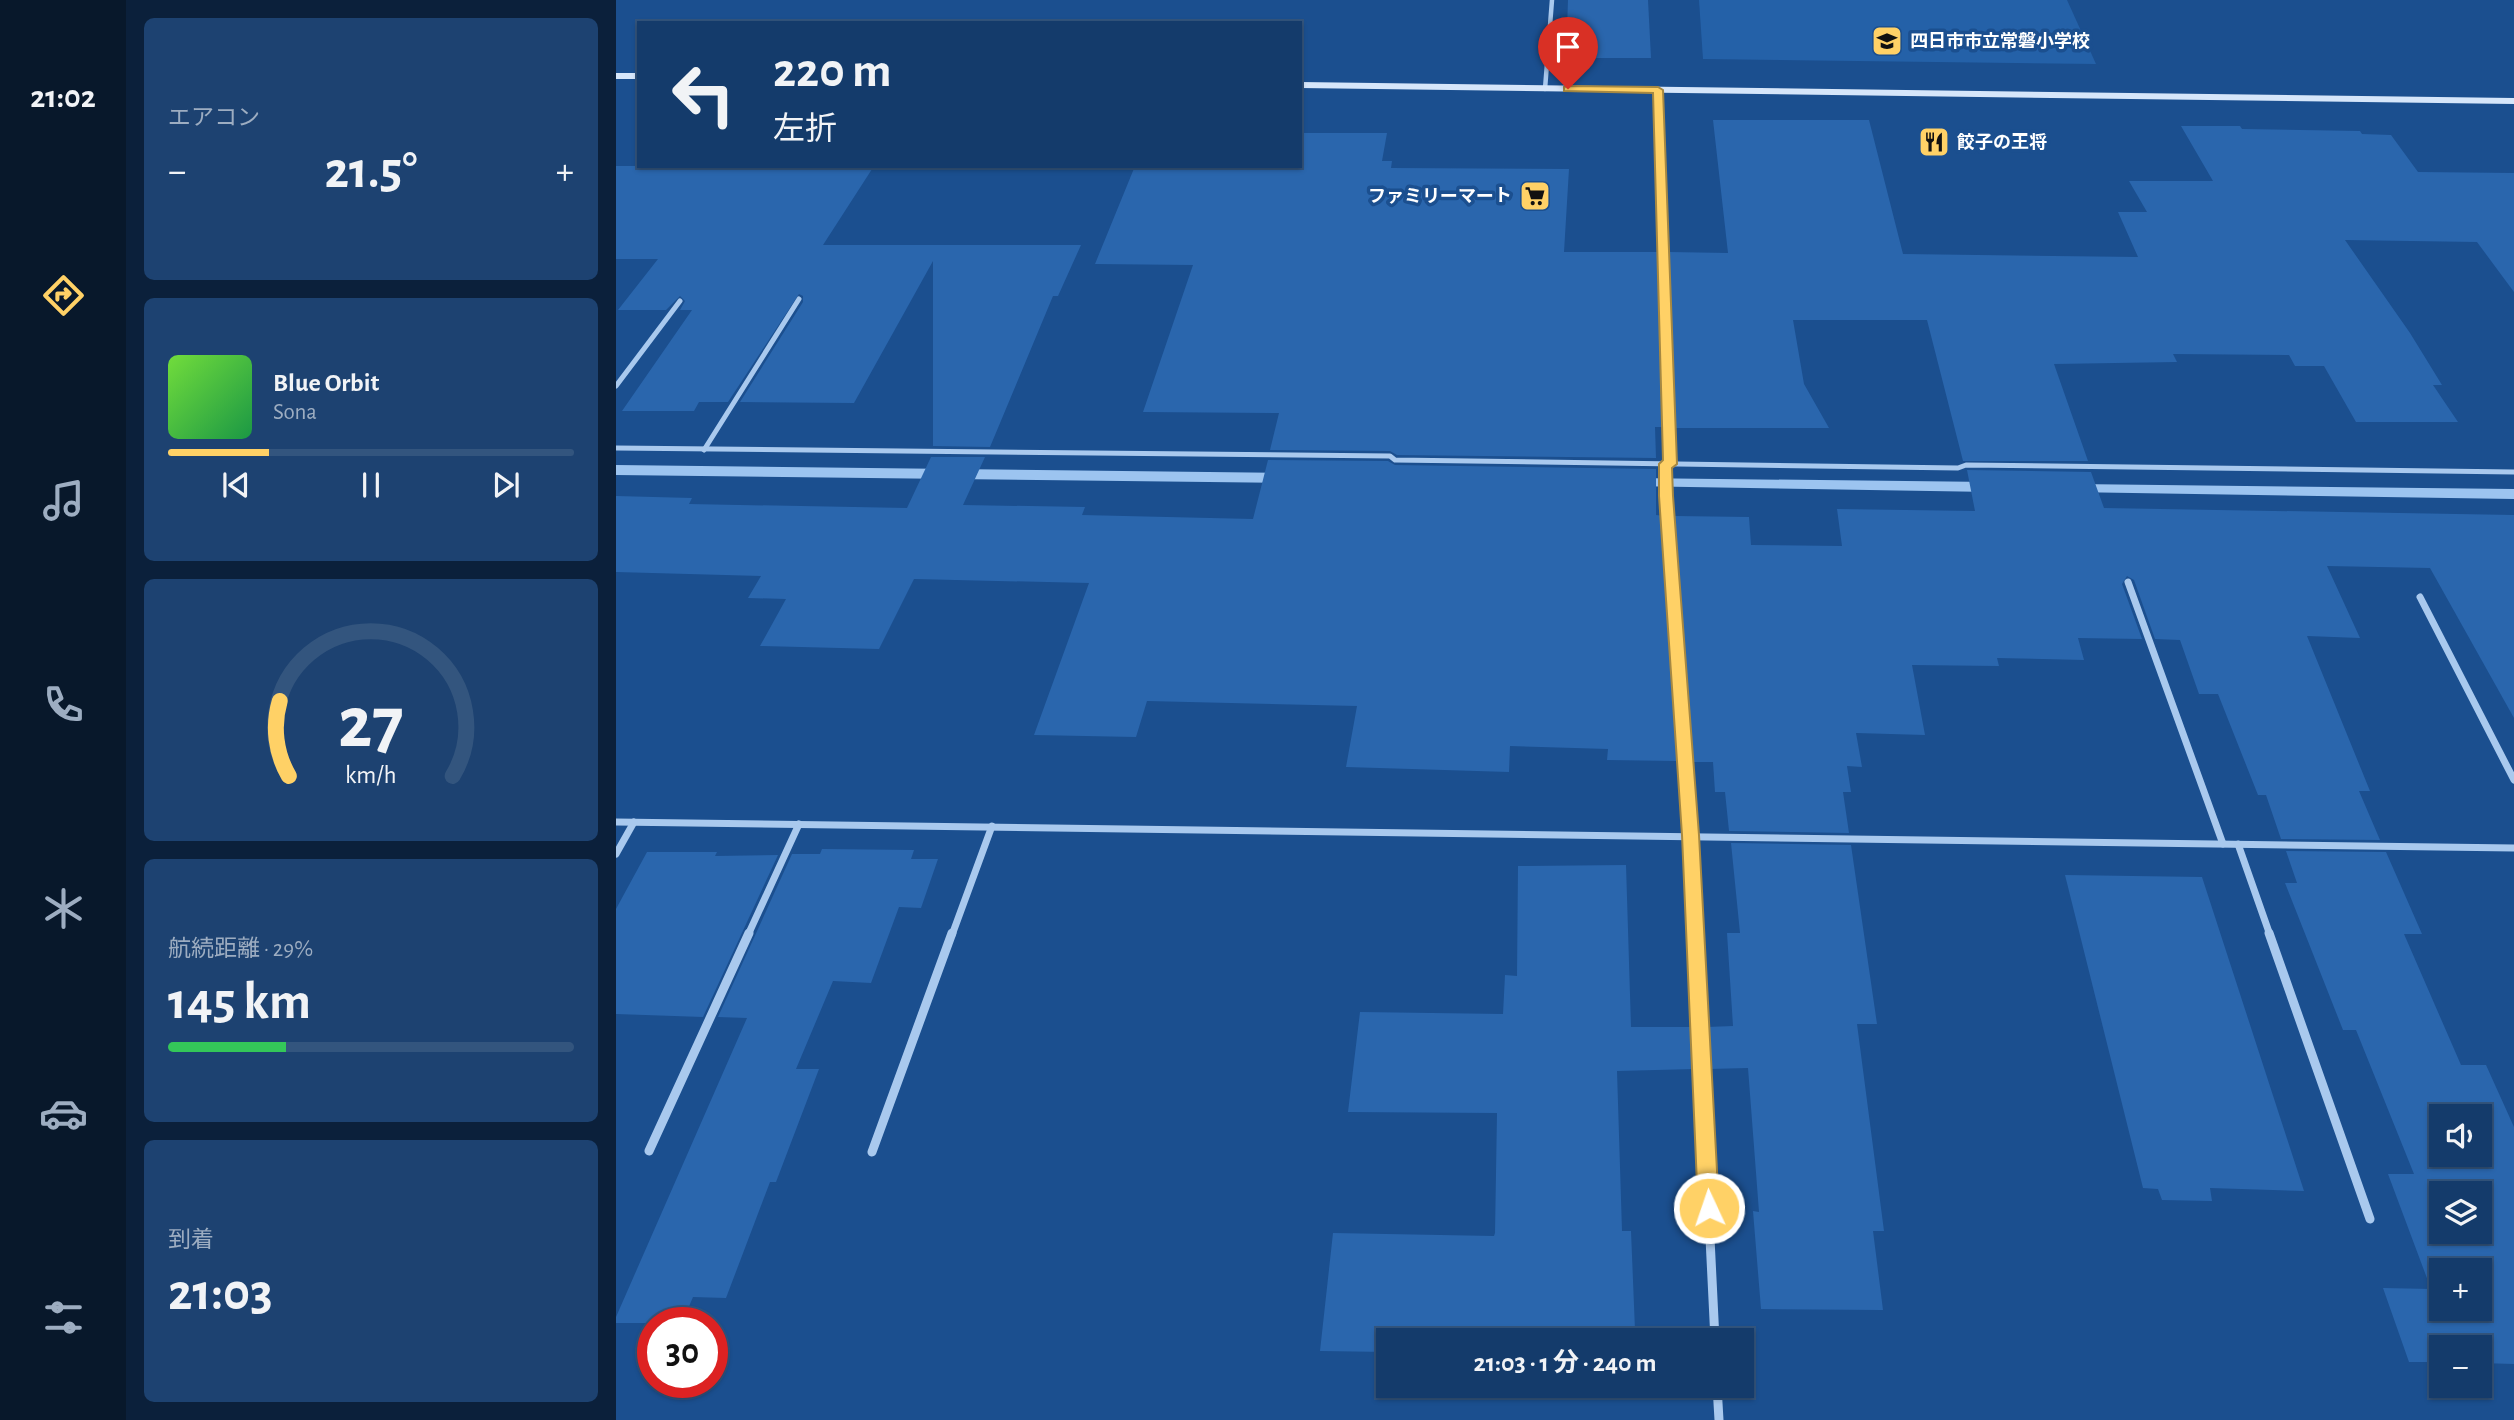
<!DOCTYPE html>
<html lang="ja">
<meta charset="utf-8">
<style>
:root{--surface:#143b6b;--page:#1d4271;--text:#f1f3f6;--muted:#9dadc1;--line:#33557e;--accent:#ffd166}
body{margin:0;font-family:"Alegreya Sans","Noto Sans JP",sans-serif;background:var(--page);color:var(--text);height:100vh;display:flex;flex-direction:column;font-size:26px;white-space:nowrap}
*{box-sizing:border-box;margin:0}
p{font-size:23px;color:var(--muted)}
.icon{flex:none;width:38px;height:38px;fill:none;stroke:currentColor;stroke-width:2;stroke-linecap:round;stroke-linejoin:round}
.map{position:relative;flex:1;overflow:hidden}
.sheet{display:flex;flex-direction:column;gap:18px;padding:18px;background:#0b203b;width:490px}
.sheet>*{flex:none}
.top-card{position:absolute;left:21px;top:21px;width:665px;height:147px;border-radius:0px;box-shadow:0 2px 5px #0004,0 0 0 2px var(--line);background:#143b6b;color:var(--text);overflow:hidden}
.controls{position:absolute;left:1813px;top:1104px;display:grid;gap:14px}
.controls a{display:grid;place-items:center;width:63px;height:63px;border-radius:0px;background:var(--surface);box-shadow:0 2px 5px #0004,0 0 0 2px var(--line);font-size:35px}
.speed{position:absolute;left:21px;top:1307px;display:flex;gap:14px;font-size:35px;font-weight:700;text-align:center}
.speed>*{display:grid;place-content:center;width:91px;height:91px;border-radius:50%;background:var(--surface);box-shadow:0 2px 5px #0004,0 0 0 2px var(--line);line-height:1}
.speed .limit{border:10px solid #d22;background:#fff;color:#111}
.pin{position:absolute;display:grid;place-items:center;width:60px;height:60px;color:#fff;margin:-72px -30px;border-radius:50% 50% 50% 0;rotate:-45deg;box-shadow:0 0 7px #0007}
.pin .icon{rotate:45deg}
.me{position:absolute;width:77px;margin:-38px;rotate:357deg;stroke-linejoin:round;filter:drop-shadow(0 0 5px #0008)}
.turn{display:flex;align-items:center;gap:24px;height:147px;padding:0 21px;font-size:32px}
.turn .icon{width:91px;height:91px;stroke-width:2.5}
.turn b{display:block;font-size:49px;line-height:60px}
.big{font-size:52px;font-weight:700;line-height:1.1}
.sheet .tile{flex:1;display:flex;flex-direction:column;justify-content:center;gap:10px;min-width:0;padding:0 24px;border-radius:10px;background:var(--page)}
.sheet .dial{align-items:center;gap:0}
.dial svg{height:182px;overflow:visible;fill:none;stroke:var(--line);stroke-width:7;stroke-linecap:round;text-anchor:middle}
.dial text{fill:var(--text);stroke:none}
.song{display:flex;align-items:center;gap:21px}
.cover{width:84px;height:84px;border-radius:10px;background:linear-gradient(135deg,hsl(100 70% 55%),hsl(140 70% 35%))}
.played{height:7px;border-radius:4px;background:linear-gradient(90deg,var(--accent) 25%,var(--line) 25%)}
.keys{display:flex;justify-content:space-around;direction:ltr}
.heat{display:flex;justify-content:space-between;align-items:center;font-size:38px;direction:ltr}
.charge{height:10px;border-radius:5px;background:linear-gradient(90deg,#34c759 29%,var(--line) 0)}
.trip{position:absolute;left:760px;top:1328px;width:378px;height:70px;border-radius:0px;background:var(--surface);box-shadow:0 2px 5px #0004,0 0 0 2px var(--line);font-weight:700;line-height:70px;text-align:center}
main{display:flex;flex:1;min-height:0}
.tab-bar{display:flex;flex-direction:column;width:126px;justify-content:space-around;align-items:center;background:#08182b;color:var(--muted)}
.tab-bar .icon{width:49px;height:49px}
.tab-bar .active{color:var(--accent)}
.tab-bar b{font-size:32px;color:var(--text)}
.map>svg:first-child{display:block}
.green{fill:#2461a8}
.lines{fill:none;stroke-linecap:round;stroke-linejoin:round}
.stream{fill:#9cc4f0;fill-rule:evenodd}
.building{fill:#2a66ad;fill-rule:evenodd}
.street-far3{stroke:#a9c9ee;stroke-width:4.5}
.street-far2{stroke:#a9c9ee;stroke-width:5}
.street-far1{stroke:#a9c9ee;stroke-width:7}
.street{stroke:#a9c9ee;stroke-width:9}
.secondary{fill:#d6e6fa;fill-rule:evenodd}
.route{fill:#ffd166;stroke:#a68842;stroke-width:2}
.labels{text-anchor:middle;stroke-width:7;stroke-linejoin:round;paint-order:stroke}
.far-poi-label{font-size:18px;font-weight:bold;fill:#fff;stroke:#1b4f8f;text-anchor:start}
</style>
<main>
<nav class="tab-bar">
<b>21:02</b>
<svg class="icon active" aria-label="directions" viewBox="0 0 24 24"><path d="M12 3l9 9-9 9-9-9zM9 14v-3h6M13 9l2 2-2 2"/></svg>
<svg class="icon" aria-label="music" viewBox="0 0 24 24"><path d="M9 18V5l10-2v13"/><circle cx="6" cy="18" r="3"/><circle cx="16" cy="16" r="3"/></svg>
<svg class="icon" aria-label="phone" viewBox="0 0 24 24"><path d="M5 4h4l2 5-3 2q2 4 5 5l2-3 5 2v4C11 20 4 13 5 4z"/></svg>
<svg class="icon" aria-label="climate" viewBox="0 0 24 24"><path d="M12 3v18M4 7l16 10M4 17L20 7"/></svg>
<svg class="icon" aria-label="car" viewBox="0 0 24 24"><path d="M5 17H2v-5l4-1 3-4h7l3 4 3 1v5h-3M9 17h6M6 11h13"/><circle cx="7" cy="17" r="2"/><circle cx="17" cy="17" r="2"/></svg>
<svg class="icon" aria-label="filters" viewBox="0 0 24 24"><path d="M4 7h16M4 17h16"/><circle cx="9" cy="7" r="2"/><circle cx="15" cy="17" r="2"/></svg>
</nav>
<section class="sheet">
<div class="tile"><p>エアコン</p>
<div class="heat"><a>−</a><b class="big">21.5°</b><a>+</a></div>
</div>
<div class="tile">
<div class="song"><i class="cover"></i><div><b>Blue Orbit</b><p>Sona</p></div></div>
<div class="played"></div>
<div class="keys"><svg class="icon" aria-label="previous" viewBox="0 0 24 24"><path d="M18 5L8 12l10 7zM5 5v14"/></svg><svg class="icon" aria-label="pause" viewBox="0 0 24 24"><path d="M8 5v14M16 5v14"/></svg><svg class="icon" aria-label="next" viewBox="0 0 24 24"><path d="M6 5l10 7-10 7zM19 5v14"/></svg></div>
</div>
<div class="tile dial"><svg viewBox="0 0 100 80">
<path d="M14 69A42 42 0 1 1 86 69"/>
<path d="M14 69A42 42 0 0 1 10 36" stroke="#ffd166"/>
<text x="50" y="56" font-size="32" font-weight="700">27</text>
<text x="50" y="72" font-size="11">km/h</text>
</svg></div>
<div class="tile"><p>航続距離 · 29%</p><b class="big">145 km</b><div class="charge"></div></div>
<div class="tile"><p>到着</p><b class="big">21:03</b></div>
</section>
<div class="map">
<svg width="1898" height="1420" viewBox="0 0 1898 1420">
<rect width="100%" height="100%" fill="#1b4f8f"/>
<path class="green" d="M1083 0H1451L1480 64 1087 59Z"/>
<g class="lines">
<g class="stream">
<path d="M0 465 668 473 676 478 668 483 0 475Z"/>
<path d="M1018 478 1375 482 1383 487 1375 492 1013 486 1010 483 1013 480Z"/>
<path d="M1459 484 1898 489V499L1454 492 1451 489Z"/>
</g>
</g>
<g class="building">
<path d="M952 0H1032L1035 58H950Z"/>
<path d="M1097 120H1253L1287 254 1522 257 1502 212H1531L1513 181H1597L1565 126H1624L1626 129 1744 131 1746 134 1775 135 1802 172 1898 173V292L1861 242 1729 240 1794 333 1826 385H1817L1842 422H1740L1708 366H1679L1673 355 1557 354 1561 362 1438 364 1472 461H1347L1311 320H1177L1188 384 1213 428H1058L1053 252 1112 253Z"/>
<path d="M684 133H771L766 161H776L775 168 953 169 948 252H1042L1048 427H1039L1040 458 781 455 774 451 654 450 663 413 527 412 577 265 479 264 519 166H684Z"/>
<path d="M0 166H258L207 245H465L442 296H437L374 447 317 446V261L238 403 124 402 187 302V296L183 294 112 402H83L78 411H6L76 310H64L69 301 64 296 50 310H2L42 259H0Z"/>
<path d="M315 457H369L347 505 469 507 466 515 637 519 652 460 772 461 779 465 1040 469V515L1048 516 1062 761 991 760 992 749 894 746 893 772 730 767 741 706 531 701 520 737 418 735 473 583 298 579 263 649 144 646 170 599 132 598 145 576 0 572V496L76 498 73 504 291 508Z"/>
<path d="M1351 470 1475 472 1488 508 1898 515V718L1814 568 1711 566 1744 638 1691 636 1754 791H1743L1764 840 1665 839 1650 795H1642L1602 694H1583L1564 640 1539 639 1518 580 1511 576 1506 584 1526 639 1462 638 1468 660 1381 658 1383 666 1296 665 1309 735 1240 733 1246 767 1231 766 1235 792H1227L1233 833 1113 831 1109 792H1099L1097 762H1074L1059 516 1133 517 1135 545 1226 546 1221 509 1359 511Z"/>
<path d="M1115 843 1235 845 1261 1024H1241L1268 1231H1257L1267 1310 1145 1309 1137 1211 1143 1212 1132 1068 1093 1069 1091 1027 1117 1026 1111 933H1124Z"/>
<path d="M206 849 298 850 295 859H322L305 908 283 907 255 983 217 981 180 1069H203L160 1182H154L110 1298 77 1297 66 1323H0V1317L131 1018 102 1017 176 854H204Z"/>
<path d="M1670 851 1770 852 1806 934H1788L1845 1065H1870L1898 1127V1364L1864 1363V1348H1825V1362H1793L1767 1288 1815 1289 1772 1174H1798L1740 1030H1727L1669 883H1681ZM1825 1116H1864V1155H1825ZM1825 1194H1864V1232H1825ZM1825 1270H1864V1309H1825Z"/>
<path d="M31 852H101L99 856 162 855 87 1017 0 1014V909Z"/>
<path d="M1010 865 1015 1027H1077L1079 1069 1001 1071 1006 1231H1015L1019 1330 846 1334V1340H772V1352L704 1351 717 1233 878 1236 879 1233 881 1113 732 1112 744 1012 887 1014 889 975 901 976 902 866Z"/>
<path d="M1449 875 1586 877 1688 1191 1594 1188 1596 1201 1546 1200 1542 1189 1527 1188Z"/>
</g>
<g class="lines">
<g class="street-far3">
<path d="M929 89 936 0"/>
<path d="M1042 90 1047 244"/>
</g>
<g class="street-far2">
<path d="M1047 242 1054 464"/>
<path d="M0 386 64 301"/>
<path d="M0 448 774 456 779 460 1342 468 1350 465 1898 472"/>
<path d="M88 450 183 299"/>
<path d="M1050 464 1056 550"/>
</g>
<g class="street-far1">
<path d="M1055 548 1079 935"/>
<path d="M1512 582 1607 844"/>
<path d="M1804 597 1898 780"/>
<path d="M0 822 1898 848"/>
<path d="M1622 844 1654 935"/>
<path d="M0 854 18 822"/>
<path d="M132 935 183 824"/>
<path d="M336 935 376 826"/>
</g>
<g class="street">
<path d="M1079 933 1099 1340"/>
<path d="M1653 933 1754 1219"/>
<path d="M33 1151 133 933"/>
<path d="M256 1152 336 933"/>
<path d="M1101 1386 1103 1420"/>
</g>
<g class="secondary">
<rect x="0" y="73" width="23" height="6"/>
<path d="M684 82 1898 98V104L684 88Z"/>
</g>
</g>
<path class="route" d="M952 86 1042 87 1047 90 1061 464 1056 468 1057 496 1083 835 1103 1208 1100 1215 1093 1218 1085 1215 1082 1208 1066 835 1043 496V464L1047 460 1037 93 948 91V87Z"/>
<defs>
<g id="school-square" transform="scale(1.575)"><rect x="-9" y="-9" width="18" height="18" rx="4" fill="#ffd166" stroke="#1b4f8f"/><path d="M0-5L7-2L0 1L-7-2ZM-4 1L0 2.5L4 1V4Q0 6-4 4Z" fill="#111"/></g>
<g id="restaurant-square" transform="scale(1.575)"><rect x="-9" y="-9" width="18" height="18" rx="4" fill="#ffd166" stroke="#1b4f8f"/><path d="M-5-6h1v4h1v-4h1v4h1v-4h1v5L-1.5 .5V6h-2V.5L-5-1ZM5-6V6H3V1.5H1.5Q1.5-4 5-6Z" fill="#111"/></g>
<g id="supermarket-square" transform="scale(1.575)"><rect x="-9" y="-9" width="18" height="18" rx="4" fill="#ffd166" stroke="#1b4f8f"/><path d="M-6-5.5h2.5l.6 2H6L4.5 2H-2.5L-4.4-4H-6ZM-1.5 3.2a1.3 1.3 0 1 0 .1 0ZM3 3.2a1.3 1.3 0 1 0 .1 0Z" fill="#111"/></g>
</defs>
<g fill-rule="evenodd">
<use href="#school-square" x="1271" y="41"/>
<use href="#restaurant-square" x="1318" y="142"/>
<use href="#supermarket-square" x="919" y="196"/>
</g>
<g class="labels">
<g class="far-poi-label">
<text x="1294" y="47">四日市市立常磐小学校</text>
<text x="1341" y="148">餃子の王将</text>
<text x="896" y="202" text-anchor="end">ファミリーマート</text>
</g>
</g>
</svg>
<div class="controls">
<a><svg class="icon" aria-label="sound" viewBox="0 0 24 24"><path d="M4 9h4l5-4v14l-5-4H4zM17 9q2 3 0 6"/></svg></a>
<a><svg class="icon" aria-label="layers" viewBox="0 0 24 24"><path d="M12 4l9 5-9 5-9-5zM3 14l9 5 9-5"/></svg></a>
<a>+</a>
<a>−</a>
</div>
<div class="speed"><div class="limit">30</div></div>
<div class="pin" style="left:952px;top:89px;background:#d93025"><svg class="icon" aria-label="arrive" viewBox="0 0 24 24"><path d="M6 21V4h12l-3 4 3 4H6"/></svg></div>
<svg class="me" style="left:1093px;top:1208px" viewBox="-20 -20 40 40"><circle r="17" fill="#ffd166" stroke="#fff" stroke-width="3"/><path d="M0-11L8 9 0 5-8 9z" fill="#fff"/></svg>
<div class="trip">21:03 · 1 分 · 240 m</div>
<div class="top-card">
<div class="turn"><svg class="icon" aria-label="left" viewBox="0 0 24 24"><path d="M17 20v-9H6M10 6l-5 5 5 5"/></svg><div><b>220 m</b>左折</div></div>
</div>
</div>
</main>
